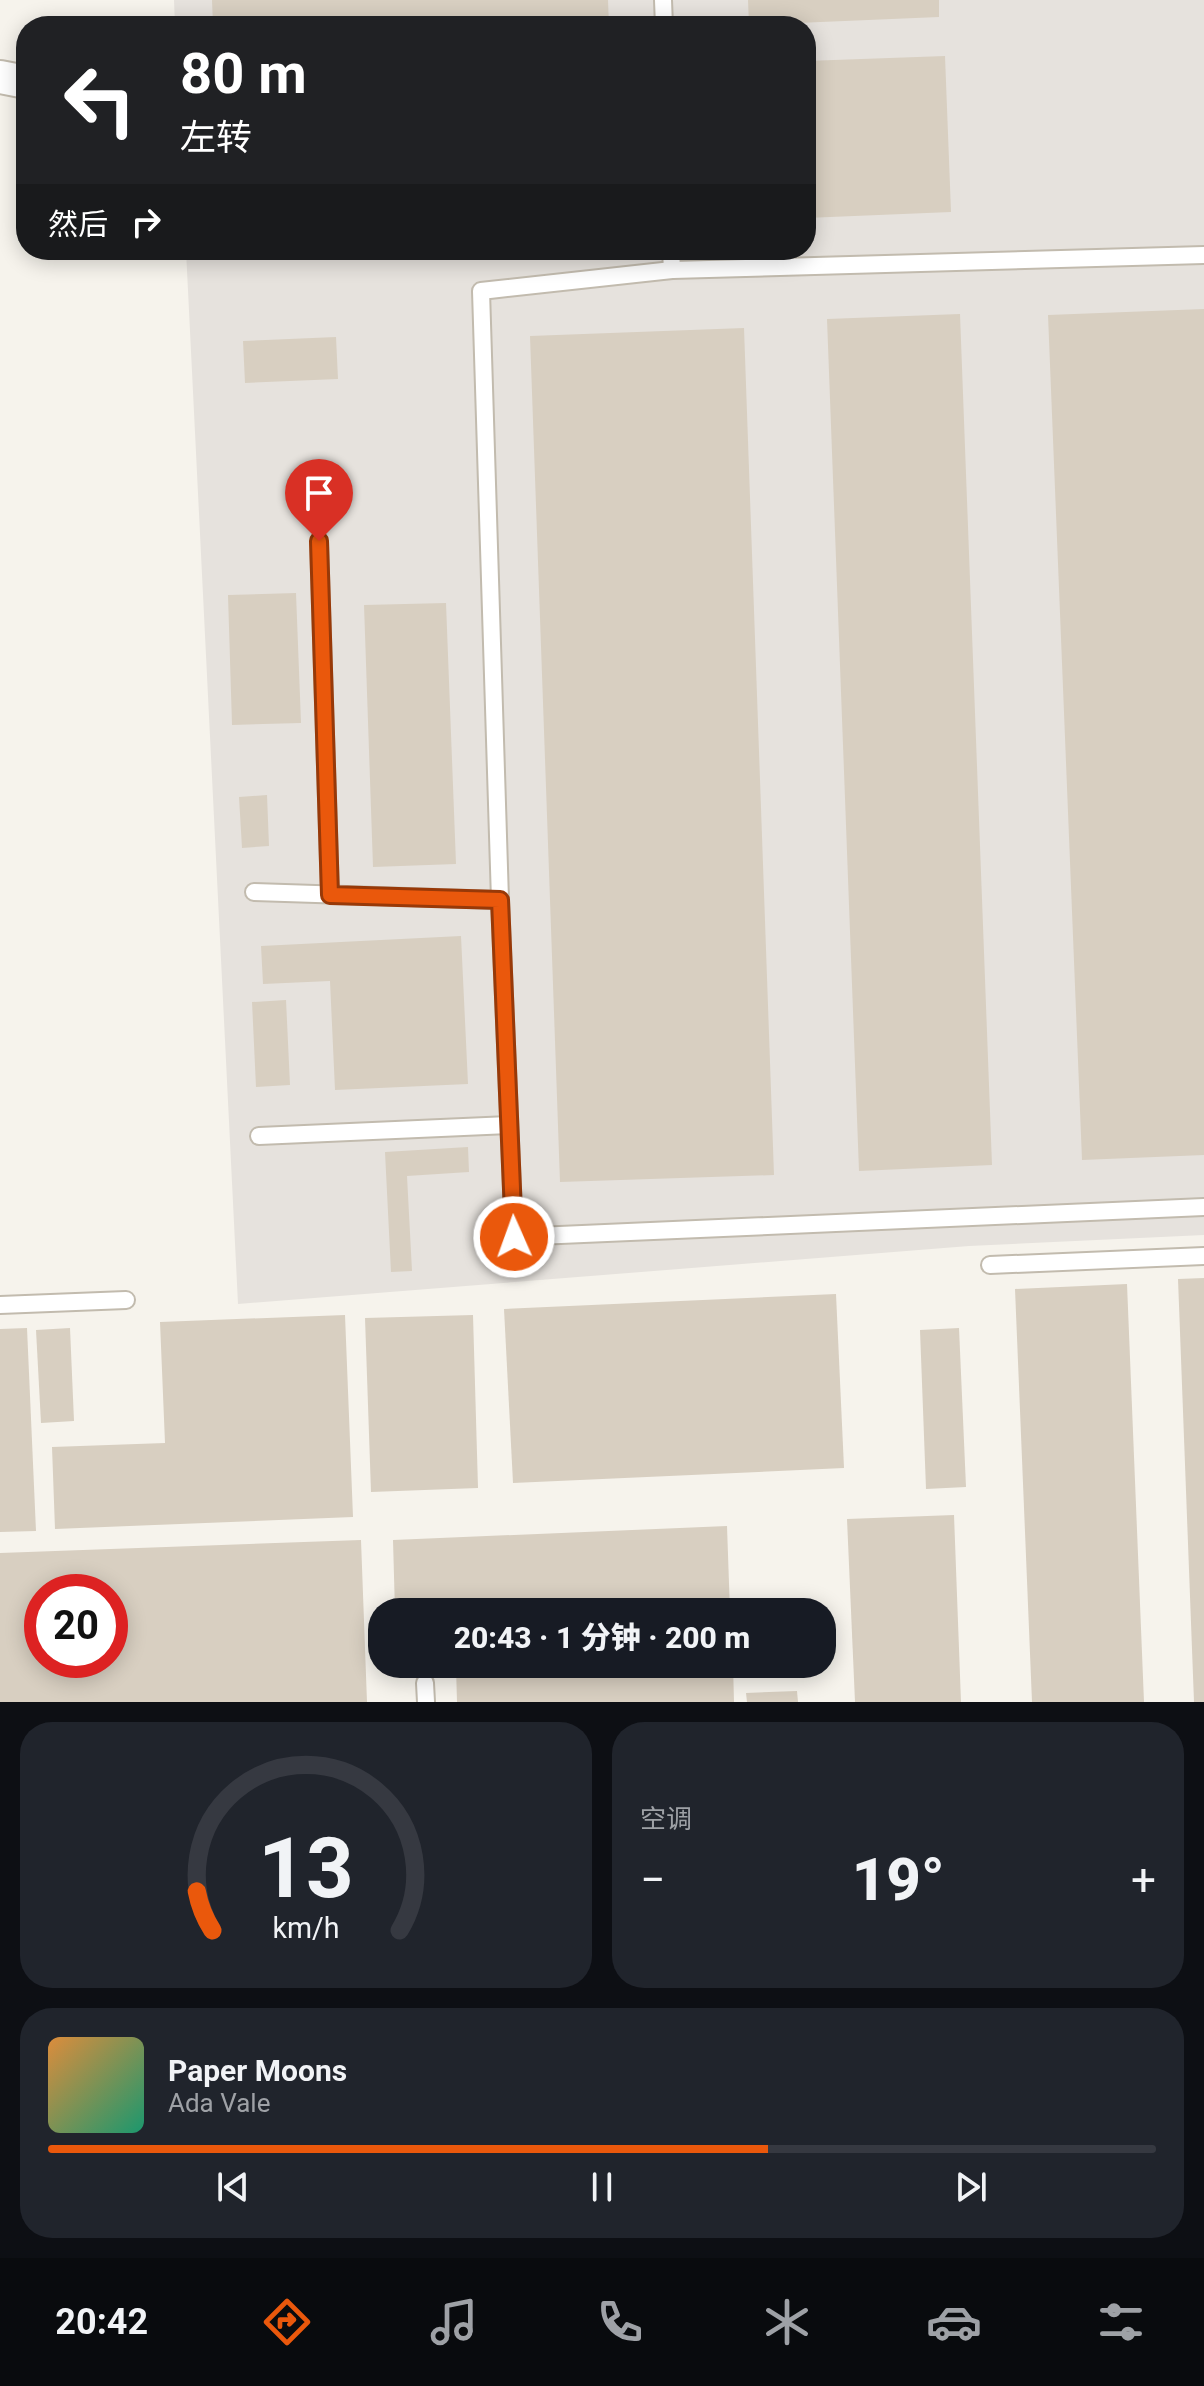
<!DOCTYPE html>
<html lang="zh">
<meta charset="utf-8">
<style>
:root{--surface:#171b24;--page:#20242c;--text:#f1f3f6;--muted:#9ea1a6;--line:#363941;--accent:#ea580c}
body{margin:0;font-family:Roboto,"Noto Sans SC",sans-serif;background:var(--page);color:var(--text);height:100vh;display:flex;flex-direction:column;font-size:30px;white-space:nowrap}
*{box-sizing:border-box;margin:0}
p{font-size:26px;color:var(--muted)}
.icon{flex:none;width:44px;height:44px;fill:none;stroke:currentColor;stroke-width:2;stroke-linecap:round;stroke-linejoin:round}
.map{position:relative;height:1702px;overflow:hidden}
.side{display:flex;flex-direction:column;gap:20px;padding:20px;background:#0d0f14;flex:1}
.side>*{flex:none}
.guide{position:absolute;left:16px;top:16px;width:800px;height:244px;border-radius:32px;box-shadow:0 4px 20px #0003;background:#202124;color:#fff;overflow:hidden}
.speed{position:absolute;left:24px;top:1574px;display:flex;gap:16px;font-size:40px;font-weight:700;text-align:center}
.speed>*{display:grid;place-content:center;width:104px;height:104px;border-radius:50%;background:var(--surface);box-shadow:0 4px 20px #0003;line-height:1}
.speed .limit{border:12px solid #d22;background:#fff;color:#111}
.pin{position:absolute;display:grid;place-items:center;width:68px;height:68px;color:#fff;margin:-82px -34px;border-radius:50% 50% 50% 0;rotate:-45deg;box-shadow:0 0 8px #0007}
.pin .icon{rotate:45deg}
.me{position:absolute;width:88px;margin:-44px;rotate:358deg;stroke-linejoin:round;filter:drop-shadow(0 0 6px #0008)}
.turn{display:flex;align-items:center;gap:28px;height:168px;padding:0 32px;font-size:36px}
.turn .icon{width:104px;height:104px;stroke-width:2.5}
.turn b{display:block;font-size:56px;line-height:68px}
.then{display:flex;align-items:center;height:76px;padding:0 32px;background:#0003;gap:16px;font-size:30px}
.big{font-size:60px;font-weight:800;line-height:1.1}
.side .widget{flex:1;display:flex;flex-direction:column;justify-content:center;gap:12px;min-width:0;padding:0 28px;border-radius:32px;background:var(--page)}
.side .dial{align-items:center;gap:0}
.dial svg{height:208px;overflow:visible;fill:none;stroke:var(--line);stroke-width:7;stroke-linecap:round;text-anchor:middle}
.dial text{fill:var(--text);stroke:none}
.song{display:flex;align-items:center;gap:24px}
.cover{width:96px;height:96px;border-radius:12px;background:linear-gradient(135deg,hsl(30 70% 55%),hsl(160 70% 35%))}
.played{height:8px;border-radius:4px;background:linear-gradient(90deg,var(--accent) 65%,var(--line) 65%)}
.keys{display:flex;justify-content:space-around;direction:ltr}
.heat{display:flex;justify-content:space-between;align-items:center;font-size:44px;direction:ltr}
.side .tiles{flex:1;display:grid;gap:20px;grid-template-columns:1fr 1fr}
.widget:last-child{grid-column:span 2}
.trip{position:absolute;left:368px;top:1598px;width:468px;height:80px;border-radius:32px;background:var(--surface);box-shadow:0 4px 20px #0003;font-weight:800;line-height:80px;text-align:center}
.tab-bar{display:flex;height:128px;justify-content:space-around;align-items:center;background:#090b0e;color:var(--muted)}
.tab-bar .icon{width:56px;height:56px}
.tab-bar .on{color:var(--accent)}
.tab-bar b{font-size:36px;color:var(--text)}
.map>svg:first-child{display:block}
.industrial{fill:#e6e2dd}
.building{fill:#d8cfc1;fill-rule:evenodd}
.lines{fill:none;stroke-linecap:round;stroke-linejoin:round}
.lane-casing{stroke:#c2bbae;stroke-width:20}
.street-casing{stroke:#c2bbae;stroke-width:36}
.lane{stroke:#fff;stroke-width:16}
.street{stroke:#fff;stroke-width:32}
.route-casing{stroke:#983908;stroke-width:20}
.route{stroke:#ea580c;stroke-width:14}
</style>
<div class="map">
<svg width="1204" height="1702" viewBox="0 0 1204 1702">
<rect width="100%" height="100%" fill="#f6f3ec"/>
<path class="industrial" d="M174 0H1204V1235L969 1246 238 1304 186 250H806V26H175Z"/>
<g class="building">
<path d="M212 0H608L609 26H213Z"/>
<path d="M748 0H939V17L749 25Z"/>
<path d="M945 56 951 212 806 218V61Z"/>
<path d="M1204 309V1155L1082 1160 1048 315Z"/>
<path d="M960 314 992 1165 859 1171 827 319Z"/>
<path d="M744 328 774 1175 560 1182 530 336Z"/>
<path d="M336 337 338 379 245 383 243 341Z"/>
<path d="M296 593 301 723 232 725 228 595Z"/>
<path d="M446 603 456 864 373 867 364 605Z"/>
<path d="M267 795 269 846 242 848 239 797Z"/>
<path d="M461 936 468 1084 335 1090 330 981 263 984 261 946Z"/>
<path d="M286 1000 290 1085 256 1087 252 1002Z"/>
<path d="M468 1147 469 1172 407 1176 412 1271 391 1272 385 1152Z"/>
<path d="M1204 1278V1702H1194L1178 1279Z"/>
<path d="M1127 1284 1144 1702H1032L1015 1289Z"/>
<path d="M836 1294 844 1468 513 1483 504 1309Z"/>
<path d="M345 1315 353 1517 55 1529 52 1447 165 1443 160 1322Z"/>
<path d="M473 1315 478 1488 371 1492 365 1318Z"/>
<path d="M27 1328 36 1531 0 1532V1329Z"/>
<path d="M70 1328 74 1421 41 1423 36 1330Z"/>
<path d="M959 1328 966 1487 926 1489 920 1330Z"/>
<path d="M954 1515 961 1702H855L847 1519Z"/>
<path d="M727 1526 730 1612H395L393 1540Z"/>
<path d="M361 1540 367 1702H0V1553ZM42 1592H110V1660H42Z"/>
<path d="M397 1664H733L734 1702H457L456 1667 398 1670Z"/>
<path d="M797 1691 798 1702H747L746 1693Z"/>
</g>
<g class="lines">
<g class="lane-casing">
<g id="lane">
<path d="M663 0 664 26"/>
<path d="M671 250 672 270"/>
<path d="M319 541 330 895"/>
<path d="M254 892 500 900 514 1237 1204 1207"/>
<path d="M500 900 481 291 672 270 1204 255"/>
<path d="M259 1136 509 1125"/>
<path d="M990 1265 1204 1256"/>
<path d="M0 1305 126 1300"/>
<path d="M425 1683 426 1702"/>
</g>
</g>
<g class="street-casing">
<path id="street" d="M0 77 26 82"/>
</g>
<use href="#lane" class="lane"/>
<use href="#street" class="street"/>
</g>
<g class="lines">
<g class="route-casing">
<path id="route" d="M319 541 330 895 500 900 514 1237"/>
</g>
<use href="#route" class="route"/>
</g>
</svg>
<div class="speed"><div class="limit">20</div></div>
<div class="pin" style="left:319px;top:541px;background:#d93025"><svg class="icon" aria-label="arrive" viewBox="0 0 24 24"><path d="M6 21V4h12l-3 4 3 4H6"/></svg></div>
<svg class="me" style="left:514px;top:1237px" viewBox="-20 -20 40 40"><circle r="17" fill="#ea580c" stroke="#fff" stroke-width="3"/><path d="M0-11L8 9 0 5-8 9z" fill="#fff"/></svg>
<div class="trip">20:43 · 1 分钟 · 200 m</div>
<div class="guide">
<div class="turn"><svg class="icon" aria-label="left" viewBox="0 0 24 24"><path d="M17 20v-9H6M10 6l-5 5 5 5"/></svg><div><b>80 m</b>左转</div></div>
<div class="then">然后<svg class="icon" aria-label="right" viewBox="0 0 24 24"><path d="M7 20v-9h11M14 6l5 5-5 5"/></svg></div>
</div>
</div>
<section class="side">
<div class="tiles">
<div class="widget dial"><svg viewBox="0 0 100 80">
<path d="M14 69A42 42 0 1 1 86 69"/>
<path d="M14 69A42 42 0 0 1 8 54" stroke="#ea580c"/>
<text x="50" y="56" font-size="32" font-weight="700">13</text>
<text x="50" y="72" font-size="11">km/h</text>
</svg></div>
<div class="widget"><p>空调</p>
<div class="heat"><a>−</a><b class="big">19°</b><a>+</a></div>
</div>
<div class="widget">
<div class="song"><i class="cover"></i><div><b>Paper Moons</b><p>Ada Vale</p></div></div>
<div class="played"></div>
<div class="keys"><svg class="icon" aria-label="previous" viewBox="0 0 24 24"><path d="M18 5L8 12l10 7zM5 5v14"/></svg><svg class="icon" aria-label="pause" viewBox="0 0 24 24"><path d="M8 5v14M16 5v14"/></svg><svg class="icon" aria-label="next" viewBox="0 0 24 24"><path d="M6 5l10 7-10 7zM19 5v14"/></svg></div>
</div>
</div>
</section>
<nav class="tab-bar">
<b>20:42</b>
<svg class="icon on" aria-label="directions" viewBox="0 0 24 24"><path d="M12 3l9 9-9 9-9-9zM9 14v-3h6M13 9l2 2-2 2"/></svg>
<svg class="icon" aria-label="music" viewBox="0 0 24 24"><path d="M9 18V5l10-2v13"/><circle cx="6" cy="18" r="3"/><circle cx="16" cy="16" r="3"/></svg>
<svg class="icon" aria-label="phone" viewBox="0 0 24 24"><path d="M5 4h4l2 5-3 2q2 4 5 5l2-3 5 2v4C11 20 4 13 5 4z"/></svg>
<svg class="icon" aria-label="climate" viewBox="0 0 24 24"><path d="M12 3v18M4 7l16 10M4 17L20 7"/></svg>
<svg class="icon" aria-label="car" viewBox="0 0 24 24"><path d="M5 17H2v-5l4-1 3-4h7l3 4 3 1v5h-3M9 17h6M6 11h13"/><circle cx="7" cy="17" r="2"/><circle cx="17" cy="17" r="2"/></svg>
<svg class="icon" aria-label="filters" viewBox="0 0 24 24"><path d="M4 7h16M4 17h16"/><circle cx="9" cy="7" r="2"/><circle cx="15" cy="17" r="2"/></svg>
</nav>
